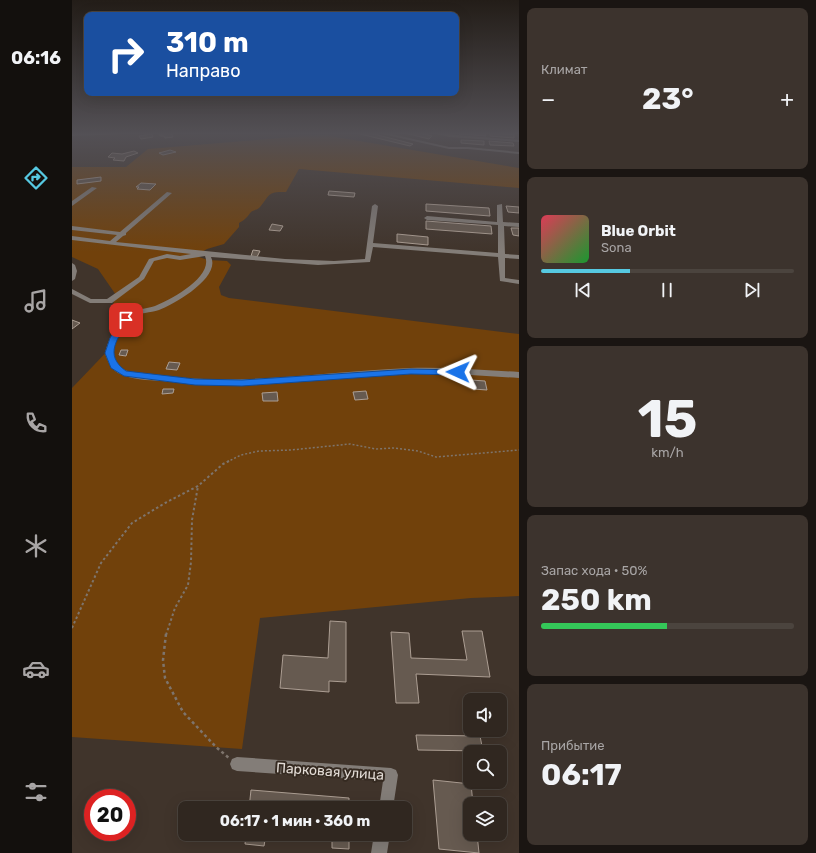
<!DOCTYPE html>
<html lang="ru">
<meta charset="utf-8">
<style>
:root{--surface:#302720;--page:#3c332d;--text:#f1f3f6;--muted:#a8a5a5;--line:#4b443e;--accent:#56c9e1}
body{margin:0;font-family:Rubik,sans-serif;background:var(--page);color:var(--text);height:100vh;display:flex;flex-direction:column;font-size:15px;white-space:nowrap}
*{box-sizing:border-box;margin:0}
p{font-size:13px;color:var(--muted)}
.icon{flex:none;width:22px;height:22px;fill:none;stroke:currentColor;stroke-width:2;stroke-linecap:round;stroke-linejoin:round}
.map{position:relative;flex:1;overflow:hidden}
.panel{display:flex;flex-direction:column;gap:8px;padding:8px;background:#1a1512;width:297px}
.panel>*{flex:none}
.hud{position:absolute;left:12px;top:12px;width:375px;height:84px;border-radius:8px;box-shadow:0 4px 16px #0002,0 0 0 1px var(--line);background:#1a4fa0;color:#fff;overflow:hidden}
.buttons{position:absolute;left:391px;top:693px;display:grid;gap:8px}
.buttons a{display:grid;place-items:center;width:44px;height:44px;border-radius:8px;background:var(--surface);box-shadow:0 4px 16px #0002,0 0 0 1px var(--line);font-size:20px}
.speed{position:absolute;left:12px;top:789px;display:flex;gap:8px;font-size:20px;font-weight:700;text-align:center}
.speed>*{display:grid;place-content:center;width:52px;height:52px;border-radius:50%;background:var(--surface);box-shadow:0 4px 16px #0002,0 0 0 1px var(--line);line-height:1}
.speed .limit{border:6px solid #d22;background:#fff;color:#111}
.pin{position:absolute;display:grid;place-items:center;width:34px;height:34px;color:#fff;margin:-17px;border-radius:8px;box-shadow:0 2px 6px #0006}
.me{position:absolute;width:44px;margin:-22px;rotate:271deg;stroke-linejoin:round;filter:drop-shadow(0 0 3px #0008)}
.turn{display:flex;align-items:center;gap:14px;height:84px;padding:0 16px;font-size:18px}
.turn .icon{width:52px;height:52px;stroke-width:2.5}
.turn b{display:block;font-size:28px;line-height:34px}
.big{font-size:30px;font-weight:700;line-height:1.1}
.panel .widget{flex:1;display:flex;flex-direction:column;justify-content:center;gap:6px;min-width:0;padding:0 14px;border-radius:8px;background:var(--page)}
.panel .dial{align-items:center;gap:0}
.dial b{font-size:52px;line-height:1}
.song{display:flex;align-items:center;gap:12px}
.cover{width:48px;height:48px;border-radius:6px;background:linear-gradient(135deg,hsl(350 70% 55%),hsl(130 70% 35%))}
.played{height:4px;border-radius:2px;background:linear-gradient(90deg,var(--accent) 35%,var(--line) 35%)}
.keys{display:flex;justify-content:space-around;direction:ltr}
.heat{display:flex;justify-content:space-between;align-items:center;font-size:22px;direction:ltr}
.charge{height:6px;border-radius:3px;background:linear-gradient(90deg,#34c759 50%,var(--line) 0)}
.trip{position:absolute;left:106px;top:801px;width:234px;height:40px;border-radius:8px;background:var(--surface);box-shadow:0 4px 16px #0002,0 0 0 1px var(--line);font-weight:700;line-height:40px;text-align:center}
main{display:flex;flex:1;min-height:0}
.dock{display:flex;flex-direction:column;width:72px;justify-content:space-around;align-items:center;background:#13100d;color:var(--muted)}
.dock .icon{width:28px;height:28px}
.dock .selected{color:var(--accent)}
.dock b{font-size:18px;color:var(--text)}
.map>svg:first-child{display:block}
.green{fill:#71410b}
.building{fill:#665a50;stroke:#ac9e93}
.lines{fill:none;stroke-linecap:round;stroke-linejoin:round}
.path-far2{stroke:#7e746c;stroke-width:1.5;stroke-dasharray:2 2;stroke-linecap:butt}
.path-far1{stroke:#7e746c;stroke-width:2;stroke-dasharray:2.5 2.5;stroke-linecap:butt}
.path{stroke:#7e746c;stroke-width:2.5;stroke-dasharray:3 3;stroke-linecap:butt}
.minor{fill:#837d78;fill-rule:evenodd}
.route{fill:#1a73e8;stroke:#114b97}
.labels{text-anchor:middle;stroke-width:4;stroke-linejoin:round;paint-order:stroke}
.near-street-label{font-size:14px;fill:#e2dbd5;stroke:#352a21}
</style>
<main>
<nav class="dock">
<b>06:16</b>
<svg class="icon selected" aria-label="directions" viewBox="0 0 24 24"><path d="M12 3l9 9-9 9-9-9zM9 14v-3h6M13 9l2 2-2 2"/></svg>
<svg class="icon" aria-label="music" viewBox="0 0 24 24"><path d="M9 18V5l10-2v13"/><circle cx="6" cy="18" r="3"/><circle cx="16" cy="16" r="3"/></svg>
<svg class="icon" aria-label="phone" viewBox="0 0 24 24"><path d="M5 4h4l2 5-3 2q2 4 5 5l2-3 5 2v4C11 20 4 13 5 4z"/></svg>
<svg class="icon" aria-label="climate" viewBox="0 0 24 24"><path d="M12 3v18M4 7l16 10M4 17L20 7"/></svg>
<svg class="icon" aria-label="car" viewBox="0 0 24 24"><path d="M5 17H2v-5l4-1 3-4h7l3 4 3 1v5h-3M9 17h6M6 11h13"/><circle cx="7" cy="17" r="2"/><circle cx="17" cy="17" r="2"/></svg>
<svg class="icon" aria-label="filters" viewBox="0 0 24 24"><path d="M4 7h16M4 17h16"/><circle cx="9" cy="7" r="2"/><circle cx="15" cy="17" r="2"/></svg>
</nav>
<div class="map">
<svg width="447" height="853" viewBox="0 0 447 853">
<rect width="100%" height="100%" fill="#40342b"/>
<path class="green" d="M252 135 447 168V188L227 169 214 192C194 191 198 196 187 208 185 210 181 210 179 212 175 217 173 220 167 223V227L152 244 135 249 128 253 127 257 136 260 155 261 159 265 147 287 149 295 157 298 447 334V596L399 598 188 618 170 749 0 737V388L45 341 39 311 44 295 26 269 0 257V167H54L76 149 232 136Z"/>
<g class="building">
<path d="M99 133 101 137 93 138 92 136H88L87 134Z"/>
<path d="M289 133H298L341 144 338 146 288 134Z"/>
<path d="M333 133H348L360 136 357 139Z"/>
<path d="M387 133H413L414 136 387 134Z"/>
<path d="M418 133 442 134V138L418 136Z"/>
<path d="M80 134 81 137 69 139 67 136Z"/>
<path d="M389 140 412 141V145L389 143Z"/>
<path d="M417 141 441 143 442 146 418 145Z"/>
<path d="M98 150 104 152 91 155 87 153Z"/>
<path d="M62 151 66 153 54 157 52 161 41 160 43 158 36 157 40 153 50 154Z"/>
<path d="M29 177V181L5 184V180Z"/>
<path d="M69 183 84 184 78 190 65 189 67 187H64Z"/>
<path d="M257 191 283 193 282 197 256 195Z"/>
<path d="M354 204 417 208 418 216 354 211Z"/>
<path d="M434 206 447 207V213L436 212Z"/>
<path d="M354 221 419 226 420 234 354 229Z"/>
<path d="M200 224 211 226 208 231 197 230Z"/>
<path d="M439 228H447V236L441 235Z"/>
<path d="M325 234 356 237V245L325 242Z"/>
<path d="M181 250 188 251 185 257 179 256Z"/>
<path d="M0 320 8 323 0 329Z"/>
<path d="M49 350H56L54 356 47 355Z"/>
<path d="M97 362 108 363 105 370 94 369Z"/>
<path d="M399 380 413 381 415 390 401 389Z"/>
<path d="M91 389H102L101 393 90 394Z"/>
<path d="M294 391 296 399 283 400 281 392Z"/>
<path d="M205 392 206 401H191L190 393Z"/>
<path d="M258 621 274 622V682L257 681V692L208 688 211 655 256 658Z"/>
<path d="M390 631H410L418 677 344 674 347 703H324L319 632 337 633 339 658 395 660Z"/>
<path d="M344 735 408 736 411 751 346 750Z"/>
<path d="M361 780 399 784 401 804H398V834H405L407 853 367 849Z"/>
<path d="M179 790 277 798V808H177Z"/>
<path d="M174 834H194L192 846 173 844Z"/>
<path d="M204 834H246V838Z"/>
<path d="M260 834H277V849L260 848Z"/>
</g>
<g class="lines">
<path class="path-far2" d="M155 462 169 455 187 451 219 450 278 444 304 449 321 448 346 451 364 457 447 450"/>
<g class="path-far1">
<path d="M0 628 29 563 60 523 93 503 126 486 151 464 157 461"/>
<path d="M94 635 103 608 116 585 119 562 120 520 126 486"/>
</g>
<path class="path" d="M94 634 91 660 93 678 111 712 144 747 157 758"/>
<g class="minor">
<path d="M52 133 50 134 0 136V134Z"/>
<path d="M306 133H315L377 147H396L447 152V154L396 149H377Z"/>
<path d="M361 133 447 140V142L377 137Z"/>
<path d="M20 187 25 188 0 206V201Z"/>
<path d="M95 192 100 193 54 233V235L51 236 44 242 213 259 262 261 293 259 300 206 303 204 306 206 301 243 426 253V225L355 220 352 218 355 216 425 222V205L430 204 431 222 447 223V227L432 226 433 254 447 255V259L433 258V278L447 280V284L428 281 426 257 301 247 298 262 246 265 139 257C149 277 103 304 87 310 78 313 68 312 60 318 50 326 43 340 41 353 43 360 46 366 53 370 64 375 80 375 92 376 174 386 256 371 338 368 374 367 411 370 447 372V378C411 376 374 372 338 374 255 376 173 391 90 381 76 380 59 380 46 373 39 369 35 360 33 353 36 340 45 322 56 314 64 309 74 309 83 306 98 300 142 277 133 256L108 260 95 258 82 261 72 279 40 303H18L0 294V289L19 299H35L67 277 77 259 95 254 108 256 119 254 0 240V236L38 241 45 235 0 230V226L48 232Z"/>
<path d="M0 263 3 265 5 271 3 279 0 281Z"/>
<path d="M165 757 319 768 324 770 326 775 321 808H307L311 781 165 771 160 769 158 764 160 759Z"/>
<path d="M302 834H318L315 853H299Z"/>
</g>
</g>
<linearGradient id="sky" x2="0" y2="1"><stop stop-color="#231d18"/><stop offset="0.53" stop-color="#535055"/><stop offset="1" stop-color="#535055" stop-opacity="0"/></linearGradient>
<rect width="447" height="252" fill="url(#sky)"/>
<path class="route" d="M54 317 58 320C46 337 31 355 54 371L123 379 170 380 339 369 386 370 390 372 386 375 339 374 170 386 123 385 52 376 39 368 33 353 38 338 51 318Z"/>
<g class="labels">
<g class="near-street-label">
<text transform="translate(258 771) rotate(4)" y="5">Парковая улица</text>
</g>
</g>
</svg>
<div class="buttons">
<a><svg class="icon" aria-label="sound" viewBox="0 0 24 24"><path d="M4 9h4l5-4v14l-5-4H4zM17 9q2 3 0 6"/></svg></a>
<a><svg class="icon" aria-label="search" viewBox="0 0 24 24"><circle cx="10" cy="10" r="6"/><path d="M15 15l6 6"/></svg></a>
<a><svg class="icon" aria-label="layers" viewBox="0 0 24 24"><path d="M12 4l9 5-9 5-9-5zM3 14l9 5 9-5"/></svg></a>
</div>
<div class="speed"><div class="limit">20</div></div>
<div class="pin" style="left:54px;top:320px;background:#d93025"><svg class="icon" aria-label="arrive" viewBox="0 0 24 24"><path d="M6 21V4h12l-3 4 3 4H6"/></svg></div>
<svg class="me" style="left:386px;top:372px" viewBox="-20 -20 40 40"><path d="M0-17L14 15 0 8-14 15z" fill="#1a73e8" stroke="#fff" stroke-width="4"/></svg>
<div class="trip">06:17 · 1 мин · 360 m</div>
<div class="hud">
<div class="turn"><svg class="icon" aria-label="right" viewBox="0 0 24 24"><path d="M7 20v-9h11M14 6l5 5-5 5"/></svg><div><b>310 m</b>Направо</div></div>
</div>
</div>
<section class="panel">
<div class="widget"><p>Климат</p>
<div class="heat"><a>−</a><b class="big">23°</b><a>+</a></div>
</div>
<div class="widget">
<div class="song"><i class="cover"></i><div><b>Blue Orbit</b><p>Sona</p></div></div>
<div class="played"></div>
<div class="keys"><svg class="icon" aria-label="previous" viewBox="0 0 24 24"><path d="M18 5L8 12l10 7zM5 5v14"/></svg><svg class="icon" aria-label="pause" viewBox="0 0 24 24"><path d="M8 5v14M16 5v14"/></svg><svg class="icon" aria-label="next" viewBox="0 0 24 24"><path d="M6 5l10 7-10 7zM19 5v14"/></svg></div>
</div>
<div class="widget dial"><b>15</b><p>km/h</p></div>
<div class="widget"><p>Запас хода · 50%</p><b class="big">250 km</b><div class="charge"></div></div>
<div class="widget"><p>Прибытие</p><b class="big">06:17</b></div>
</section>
</main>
